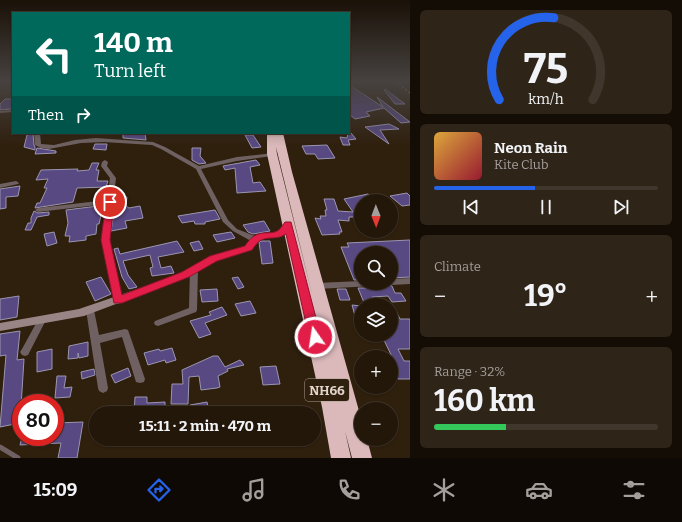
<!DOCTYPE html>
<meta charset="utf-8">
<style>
:root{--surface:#23170a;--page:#2f2418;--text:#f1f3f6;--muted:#a39f9c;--line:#40362b;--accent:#2563eb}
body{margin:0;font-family:Bitter,serif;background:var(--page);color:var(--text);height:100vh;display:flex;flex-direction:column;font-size:15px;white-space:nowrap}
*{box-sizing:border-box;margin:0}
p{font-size:13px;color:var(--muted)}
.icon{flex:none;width:22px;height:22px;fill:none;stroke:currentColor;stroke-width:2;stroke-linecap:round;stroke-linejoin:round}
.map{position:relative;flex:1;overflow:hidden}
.side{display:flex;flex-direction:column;gap:10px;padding:10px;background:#130d06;width:272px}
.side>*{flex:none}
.hud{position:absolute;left:12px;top:12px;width:338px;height:122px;border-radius:0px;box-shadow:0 1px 3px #0004,0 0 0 1px var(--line);background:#00695c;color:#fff;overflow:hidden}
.needle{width:26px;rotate:179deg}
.controls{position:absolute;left:354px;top:194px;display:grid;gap:8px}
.controls a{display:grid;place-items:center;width:44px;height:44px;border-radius:50%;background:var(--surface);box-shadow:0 1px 3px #0004,0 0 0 1px var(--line);font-size:20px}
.speed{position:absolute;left:12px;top:394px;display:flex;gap:8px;font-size:20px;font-weight:700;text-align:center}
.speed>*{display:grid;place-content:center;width:52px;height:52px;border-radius:50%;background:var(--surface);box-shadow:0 1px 3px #0004,0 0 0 1px var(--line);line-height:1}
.speed .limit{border:6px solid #d22;background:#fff;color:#111}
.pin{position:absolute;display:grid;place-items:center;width:34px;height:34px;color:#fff;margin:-17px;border:2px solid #fff;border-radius:50%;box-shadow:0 1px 4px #0007}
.me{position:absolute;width:44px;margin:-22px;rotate:347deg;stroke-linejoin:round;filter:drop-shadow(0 0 3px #0008)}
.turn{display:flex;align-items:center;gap:14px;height:84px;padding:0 16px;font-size:18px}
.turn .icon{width:52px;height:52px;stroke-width:2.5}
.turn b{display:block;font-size:28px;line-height:34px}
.then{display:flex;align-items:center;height:38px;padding:0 16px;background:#0003;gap:8px;font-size:15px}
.big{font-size:30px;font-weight:700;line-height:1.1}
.side .widget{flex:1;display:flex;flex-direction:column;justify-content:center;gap:6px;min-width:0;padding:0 14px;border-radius:6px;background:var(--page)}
.side .dial{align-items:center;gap:0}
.dial svg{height:104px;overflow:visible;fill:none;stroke:var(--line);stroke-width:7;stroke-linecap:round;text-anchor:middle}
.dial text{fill:var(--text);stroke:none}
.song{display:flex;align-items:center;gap:12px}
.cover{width:48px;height:48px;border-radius:6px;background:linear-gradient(135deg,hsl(40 70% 55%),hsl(350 70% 35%))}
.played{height:4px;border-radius:2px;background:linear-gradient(90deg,var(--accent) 45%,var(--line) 45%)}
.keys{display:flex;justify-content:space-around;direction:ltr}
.heat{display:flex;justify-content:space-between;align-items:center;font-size:22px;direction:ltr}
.charge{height:6px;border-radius:3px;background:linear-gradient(90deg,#34c759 32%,var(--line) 0)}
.trip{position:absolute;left:89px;top:406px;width:232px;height:40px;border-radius:20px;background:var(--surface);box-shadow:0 1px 3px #0004,0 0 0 1px var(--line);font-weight:700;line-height:40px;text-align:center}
.dock{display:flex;height:64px;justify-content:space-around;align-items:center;background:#0e0904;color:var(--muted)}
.dock .icon{width:28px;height:28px}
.dock .selected{color:var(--accent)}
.dock b{font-size:18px;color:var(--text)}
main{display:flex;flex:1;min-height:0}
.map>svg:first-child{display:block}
.building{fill:#584982;stroke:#9b96b0}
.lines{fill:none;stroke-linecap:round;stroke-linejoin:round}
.lane{stroke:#6f6162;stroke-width:5}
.street{fill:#6f6162;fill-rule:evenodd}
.secondary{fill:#9a8586;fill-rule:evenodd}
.highway{fill:#dbb9bb;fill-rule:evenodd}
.rail{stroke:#b5a89b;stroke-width:1.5;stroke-dasharray:1.5 2.5;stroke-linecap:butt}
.route{fill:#e11d48;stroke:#92132f}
.labels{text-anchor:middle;stroke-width:4;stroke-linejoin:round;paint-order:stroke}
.shield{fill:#2f1f0d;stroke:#ac9f92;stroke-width:1}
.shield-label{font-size:13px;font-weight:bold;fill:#e2d6cb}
</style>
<main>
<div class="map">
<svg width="410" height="458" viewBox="0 0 410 458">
<rect width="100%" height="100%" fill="#2f1f0d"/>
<g class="building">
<path d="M349 82 354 88 383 107 377 97 410 122 401 123 384 108 366 112 370 116 355 119 349 114Z"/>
<path d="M385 89 405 104H395L384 90Z"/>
<path d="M5 99H13V106L11 109 0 110V104Z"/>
<path d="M389 124 399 129 380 130 389 144 365 127Z"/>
<path d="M132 133H145L146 140 123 138V134Z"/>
<path d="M348 133H351L356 139 348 140 350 145H343L340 137 347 138Z"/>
<path d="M33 134 34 145 35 147V150L24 147 27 135Z"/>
<path d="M245 135H253L261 147 252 148Z"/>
<path d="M95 144H107L106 150 93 149Z"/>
<path d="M327 145 335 158 318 159 315 154H306L302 146Z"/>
<path d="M37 148 56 151V153L35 154Z"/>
<path d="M192 148H201L200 156 206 163 199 164 192 160Z"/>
<path d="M256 160 260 165 250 167 253 183 260 182 266 191 237 193 235 168 225 170 223 166Z"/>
<path d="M92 163H99L96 170H99L97 181H108L106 187 77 188 73 202 35 208 37 203H40L47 188H44L48 179 36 180 41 170 78 169 77 171 89 170Z"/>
<path d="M20 186 18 196 6 197V208L0 209V189Z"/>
<path d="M407 193 410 196V205L402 206 390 196Z"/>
<path d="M368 194 377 201H361V217H349V221L338 220 342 232H339L340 234 322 235 315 218 321 219 320 216H326L325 210H327L324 199H334L338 211 353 212 344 199Z"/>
<path d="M115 197H127L126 206 129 208 140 206 143 218 125 221 127 228 111 231 113 218 115 217Z"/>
<path d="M98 206 99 211H102L99 224H97L96 234 86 236V240L69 242 70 236H65L68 223 66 210Z"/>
<path d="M215 210 220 219 205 222V224H195L194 221 182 223 178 216Z"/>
<path d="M34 211 38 213 49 212V215L37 217 31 230H25L28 223H31V218Z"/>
<path d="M264 221 270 231 253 234 248 232 243 225Z"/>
<path d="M54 232 57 243 47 246 44 234Z"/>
<path d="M231 232 235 238 217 242 213 235Z"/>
<path d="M410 240V277L391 278V253H361V280H354L341 247H349L347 243Z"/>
<path d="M177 241 184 252 158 257 161 268 171 266 174 273 152 276 150 268 153 267 150 255 123 261 128 275 137 287 129 289 122 277 114 249 118 248 120 254Z"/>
<path d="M199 241 203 249 194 251 190 243Z"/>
<path d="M262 241H270L273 263 262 264 259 242Z"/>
<path d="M101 277 111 294 95 301 86 282Z"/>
<path d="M238 277 244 287 238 289 232 278Z"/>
<path d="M378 284H387L392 286 395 293H401L406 301 392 302 388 296 372 297 376 305H365L358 288H373Z"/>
<path d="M217 289 218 301 202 302 200 290Z"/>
<path d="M337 289H346L350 300H340Z"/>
<path d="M19 296 17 317 0 320V299Z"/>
<path d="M250 301 256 313 241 316 235 304Z"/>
<path d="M352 305 361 306V316H355Z"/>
<path d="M222 307 227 315 205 323 211 334 199 338 190 321 211 315 209 312Z"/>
<path d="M396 311 400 319H410V349H398L404 361H410V379H398L391 365H396L382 336 391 335V312Z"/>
<path d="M20 331 17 360 24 359 20 423 0 427 6 355 0 356V334Z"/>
<path d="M88 342V356L79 358 78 353V358L68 359 69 346Z"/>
<path d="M172 348 176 360 166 363 165 360 148 365 144 353 159 349 160 351Z"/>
<path d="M52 349V369L37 372V352Z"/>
<path d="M213 356H218L225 367 240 360 244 365 227 369 228 371 218 376 220 387 217 388 201 390 199 376 189 377 188 404H171L172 384H183L182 370Z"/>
<path d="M276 366 280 384 263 385 260 367Z"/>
<path d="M128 368 131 376 115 383 111 375Z"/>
<path d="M94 369 95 375 82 379 81 372Z"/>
<path d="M57 376H66L64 388 72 387 70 397 55 398Z"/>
<path d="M135 397H147V403L165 402V408L147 409 146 413H134Z"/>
<path d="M207 402 209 413H192L190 405Z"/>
<path d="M83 422 77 458H58L61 443 20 445 22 437H55V423Z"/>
</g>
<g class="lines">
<path class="lane" d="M0 447 18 458"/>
<g class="street">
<path d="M13 110V112L0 113V111Z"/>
<path d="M34 133H40L41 144 54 145 75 140 96 138 153 142 165 147 199 166 237 157 274 153 275 154 272 156 237 161 201 169 228 220 237 229 257 237 258 239 257 241H251L233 231 223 222 196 169 161 149 152 145 104 142 81 143 49 149 41 148 35 145Z"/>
<path d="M105 160 108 162 107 166 116 178 109 240 122 301 121 303 118 304 115 303 114 301 101 240 106 204 38 212 35 210 38 208 107 200 110 178 101 166 102 162Z"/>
<path d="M16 181 19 183 18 184 0 188V184Z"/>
<path d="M194 266 197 267 198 269 197 310 196 312 158 326 155 325 154 323 155 321 189 308 190 269 191 267Z"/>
<path d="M410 278V284L391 285 388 283H391V279Z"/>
<path d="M361 281V283H377L376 285 373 286 317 289 314 288 313 286 314 284 317 283Z"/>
<path d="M90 307 93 308 94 310 99 335 125 329 128 330 145 379 144 382 140 383 136 382 122 337 100 343 108 388 107 391 103 393 99 391 98 388 86 310 87 308Z"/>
<path d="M42 317 45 318 46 320 28 355 25 356 22 355 20 352 22 349 39 318Z"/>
</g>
<path class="secondary" d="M287 221H290L294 223 281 237 264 238 257 242 251 250 217 260 188 276 164 286 84 316 0 331V323L79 309 158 282 182 272 211 256 245 246 251 239 258 235 276 233Z"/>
<path class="highway" d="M267 133H283L292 172 361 418V439H367L372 458H352L345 431 351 458H331L322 407 267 154ZM276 147 313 298 277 154Z"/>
<path class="rail" d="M396 82 410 93"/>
</g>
<linearGradient id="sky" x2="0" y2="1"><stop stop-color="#1a1107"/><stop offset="0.56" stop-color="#474240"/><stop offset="1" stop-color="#474240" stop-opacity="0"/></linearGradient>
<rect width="410" height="146" fill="url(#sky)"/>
<path class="route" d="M110 199 114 202 110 240 122 295 182 272 210 256 245 246C258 225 270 238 280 229 282 227 283 224 285 222H291L321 337 319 340H310L309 337 286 234C271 243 264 231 252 250L217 261 189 277 122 303H114L101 240 106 202Z"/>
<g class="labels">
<rect class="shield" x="305" y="379" width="44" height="22" rx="3"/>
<g class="shield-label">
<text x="327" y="395">NH66</text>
</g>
</g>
</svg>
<div class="controls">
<a><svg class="needle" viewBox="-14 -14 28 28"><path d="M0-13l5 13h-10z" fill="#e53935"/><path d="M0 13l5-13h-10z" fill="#a39f9c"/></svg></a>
<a><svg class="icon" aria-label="search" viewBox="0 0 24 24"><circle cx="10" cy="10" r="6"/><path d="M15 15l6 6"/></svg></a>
<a><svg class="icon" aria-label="layers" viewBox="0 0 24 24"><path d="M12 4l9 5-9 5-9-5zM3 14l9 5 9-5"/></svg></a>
<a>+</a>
<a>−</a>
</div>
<div class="speed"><div class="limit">80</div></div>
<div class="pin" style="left:110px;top:202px;background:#d93025"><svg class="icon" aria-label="arrive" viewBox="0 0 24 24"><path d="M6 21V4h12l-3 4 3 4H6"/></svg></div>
<svg class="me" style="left:315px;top:337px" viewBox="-20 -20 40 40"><circle r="17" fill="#e11d48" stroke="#fff" stroke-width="3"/><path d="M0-11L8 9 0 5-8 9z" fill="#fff"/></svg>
<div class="trip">15:11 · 2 min · 470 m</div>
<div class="hud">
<div class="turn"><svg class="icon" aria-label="left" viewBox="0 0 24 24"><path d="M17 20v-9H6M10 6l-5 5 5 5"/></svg><div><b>140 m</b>Turn left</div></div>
<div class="then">Then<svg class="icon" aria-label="right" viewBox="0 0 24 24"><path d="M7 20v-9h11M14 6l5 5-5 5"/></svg></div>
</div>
</div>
<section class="side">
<div class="widget dial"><svg viewBox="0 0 100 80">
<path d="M14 69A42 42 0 1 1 86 69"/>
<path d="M14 69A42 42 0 0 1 56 6" stroke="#2563eb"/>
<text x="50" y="56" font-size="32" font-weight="700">75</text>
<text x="50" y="72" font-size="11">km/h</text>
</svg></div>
<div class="widget">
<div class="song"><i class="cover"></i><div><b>Neon Rain</b><p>Kite Club</p></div></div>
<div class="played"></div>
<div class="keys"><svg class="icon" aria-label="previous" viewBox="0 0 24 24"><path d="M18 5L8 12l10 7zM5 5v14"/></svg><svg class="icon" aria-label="pause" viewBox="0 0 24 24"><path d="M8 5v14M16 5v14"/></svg><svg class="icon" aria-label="next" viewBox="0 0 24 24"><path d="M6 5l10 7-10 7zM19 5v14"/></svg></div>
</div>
<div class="widget"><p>Climate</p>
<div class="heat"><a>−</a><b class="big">19°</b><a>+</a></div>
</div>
<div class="widget"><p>Range · 32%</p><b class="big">160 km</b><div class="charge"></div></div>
</section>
</main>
<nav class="dock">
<b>15:09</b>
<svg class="icon selected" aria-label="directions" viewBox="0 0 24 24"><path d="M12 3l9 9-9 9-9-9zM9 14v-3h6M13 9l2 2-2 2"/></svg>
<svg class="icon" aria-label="music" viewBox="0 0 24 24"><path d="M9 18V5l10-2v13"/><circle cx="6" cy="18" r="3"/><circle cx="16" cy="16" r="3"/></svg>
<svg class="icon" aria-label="phone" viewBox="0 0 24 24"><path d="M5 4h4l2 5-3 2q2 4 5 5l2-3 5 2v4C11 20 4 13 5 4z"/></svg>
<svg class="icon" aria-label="climate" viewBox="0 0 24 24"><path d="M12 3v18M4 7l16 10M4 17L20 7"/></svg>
<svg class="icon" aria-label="car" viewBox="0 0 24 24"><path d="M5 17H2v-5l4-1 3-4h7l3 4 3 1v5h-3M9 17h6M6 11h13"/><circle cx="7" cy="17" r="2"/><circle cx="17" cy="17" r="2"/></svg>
<svg class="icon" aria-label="filters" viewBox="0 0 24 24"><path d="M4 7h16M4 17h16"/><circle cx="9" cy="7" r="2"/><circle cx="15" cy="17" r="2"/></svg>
</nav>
